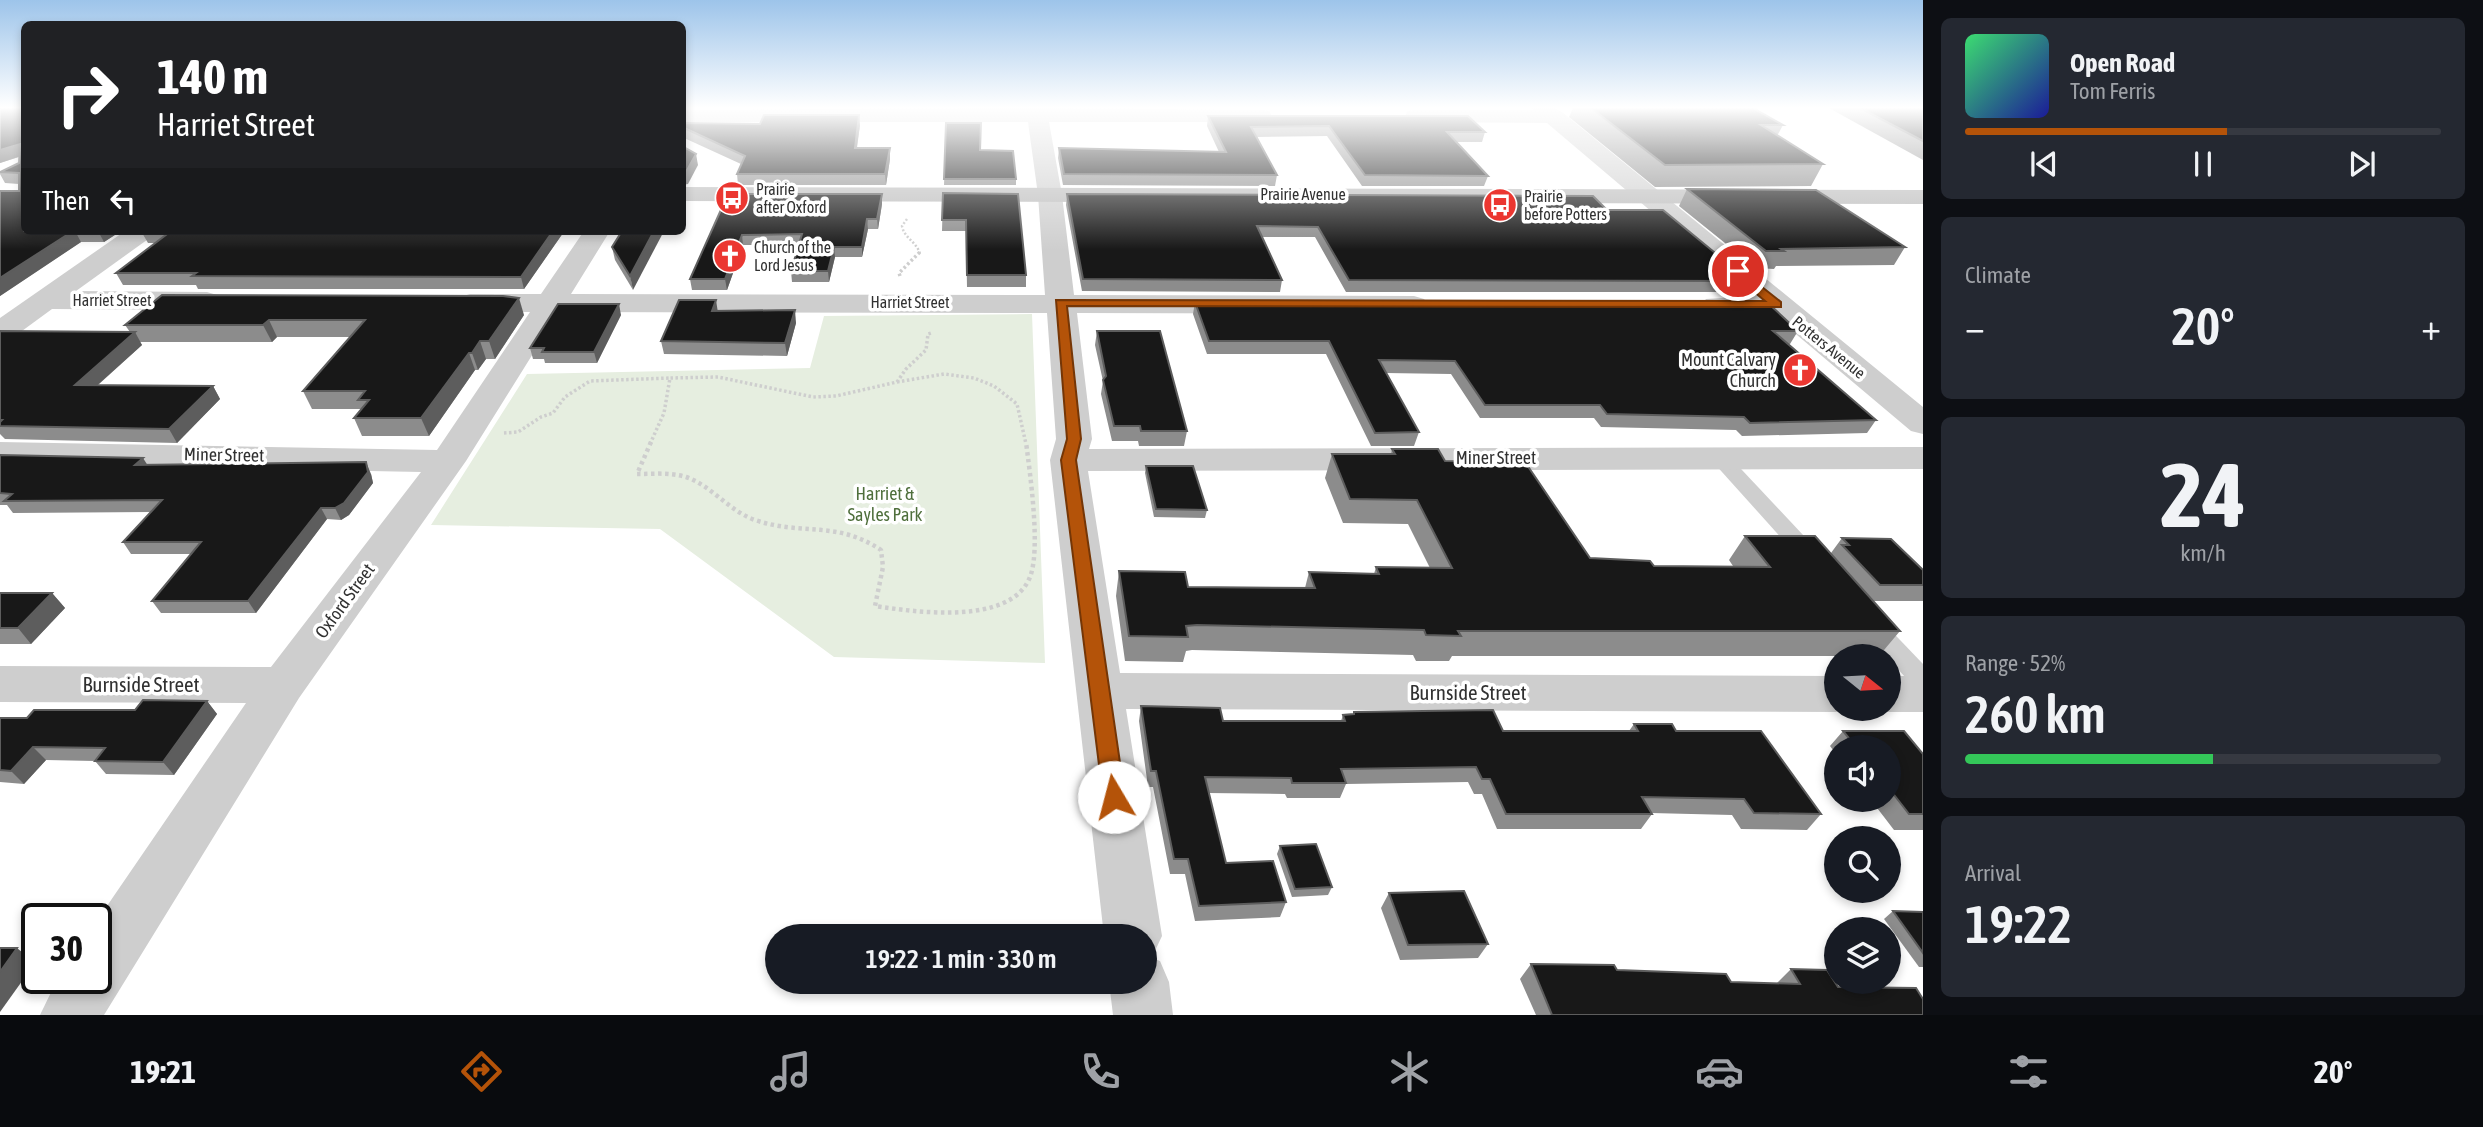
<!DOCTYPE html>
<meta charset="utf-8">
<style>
:root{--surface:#171b24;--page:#242831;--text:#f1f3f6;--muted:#9ea1a6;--line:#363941;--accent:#b45309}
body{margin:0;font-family:"Asap Condensed",sans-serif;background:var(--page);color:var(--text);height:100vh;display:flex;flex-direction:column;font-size:26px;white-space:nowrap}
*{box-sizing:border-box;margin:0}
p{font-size:23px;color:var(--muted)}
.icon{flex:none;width:38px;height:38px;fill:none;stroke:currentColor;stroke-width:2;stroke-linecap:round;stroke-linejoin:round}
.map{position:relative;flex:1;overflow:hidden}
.panel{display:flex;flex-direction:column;gap:18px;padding:18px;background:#0d0f14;width:560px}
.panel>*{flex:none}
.guide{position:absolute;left:21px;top:21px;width:665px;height:214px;border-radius:10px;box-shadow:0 4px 10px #0003;background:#202124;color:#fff;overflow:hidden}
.needle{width:46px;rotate:108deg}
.buttons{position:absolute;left:1824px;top:644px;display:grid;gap:14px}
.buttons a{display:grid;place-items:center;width:77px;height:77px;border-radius:50%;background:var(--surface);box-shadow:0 4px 10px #0003;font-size:35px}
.speed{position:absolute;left:21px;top:903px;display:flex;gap:14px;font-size:35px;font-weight:700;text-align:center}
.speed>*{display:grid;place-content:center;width:91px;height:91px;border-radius:50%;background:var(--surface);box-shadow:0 4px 10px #0003;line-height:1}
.speed .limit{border:4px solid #111;border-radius:10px;background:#fff;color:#111}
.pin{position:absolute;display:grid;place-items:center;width:60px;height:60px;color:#fff;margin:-30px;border:4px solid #fff;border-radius:50%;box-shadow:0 2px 7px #0007}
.me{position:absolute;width:77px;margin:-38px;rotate:352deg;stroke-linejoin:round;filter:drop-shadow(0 0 5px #0008)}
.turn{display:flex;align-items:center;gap:24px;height:147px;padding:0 21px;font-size:32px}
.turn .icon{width:91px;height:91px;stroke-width:2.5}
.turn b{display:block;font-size:49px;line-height:60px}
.then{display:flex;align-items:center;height:66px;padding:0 21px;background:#0003;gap:14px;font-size:26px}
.big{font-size:52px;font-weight:600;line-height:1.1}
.panel .card{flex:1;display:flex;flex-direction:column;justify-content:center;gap:10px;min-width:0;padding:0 24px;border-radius:10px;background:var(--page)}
.panel .dial{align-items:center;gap:0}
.dial b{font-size:91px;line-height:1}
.song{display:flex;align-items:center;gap:21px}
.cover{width:84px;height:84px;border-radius:10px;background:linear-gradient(135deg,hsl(140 70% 55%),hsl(240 70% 35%))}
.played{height:7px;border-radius:4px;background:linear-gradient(90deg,var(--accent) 55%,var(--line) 55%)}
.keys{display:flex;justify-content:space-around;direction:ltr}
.heat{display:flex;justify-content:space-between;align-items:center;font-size:38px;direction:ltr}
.charge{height:10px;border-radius:5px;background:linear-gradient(90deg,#34c759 52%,var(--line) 0)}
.trip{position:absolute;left:765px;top:924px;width:392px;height:70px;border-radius:35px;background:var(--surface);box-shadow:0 4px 10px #0003;font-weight:600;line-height:70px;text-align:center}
.tab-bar{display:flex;height:112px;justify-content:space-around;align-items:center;background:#090b0e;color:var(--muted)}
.tab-bar .icon{width:49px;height:49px}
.tab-bar .selected{color:var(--accent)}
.tab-bar b{font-size:32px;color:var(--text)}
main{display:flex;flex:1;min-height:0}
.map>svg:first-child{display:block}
.green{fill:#e6eee0}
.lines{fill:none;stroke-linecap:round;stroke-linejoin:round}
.path-far2{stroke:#cecece;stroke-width:2.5;stroke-dasharray:2 2;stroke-linecap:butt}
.path-far1{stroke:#cecece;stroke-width:3.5;stroke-dasharray:2.5 2.5;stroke-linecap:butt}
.path{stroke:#cecece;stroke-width:4.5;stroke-dasharray:3.5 3.5;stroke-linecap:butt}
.lane{fill:#cecece;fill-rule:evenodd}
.street{fill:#cecece;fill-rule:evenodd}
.secondary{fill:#bbb;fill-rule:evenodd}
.wall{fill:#8c8c8c}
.shaded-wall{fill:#5d5d5d}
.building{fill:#181818;stroke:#5d5d5d;stroke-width:2}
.route{fill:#b45309;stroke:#753606;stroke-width:2}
.labels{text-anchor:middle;stroke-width:7;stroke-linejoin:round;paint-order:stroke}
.far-poi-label{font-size:16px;fill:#313131;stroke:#fff;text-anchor:start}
.far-street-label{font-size:16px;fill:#313131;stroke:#fff}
.poi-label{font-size:18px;fill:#313131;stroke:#fff;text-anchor:end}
.street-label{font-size:18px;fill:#313131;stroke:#fff}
.park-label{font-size:18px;fill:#4f6f3c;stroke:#fff}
.near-street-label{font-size:21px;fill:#313131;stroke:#fff}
</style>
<main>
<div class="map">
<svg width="1923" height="1015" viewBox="0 0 1923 1015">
<rect width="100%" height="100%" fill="#fff"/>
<path class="green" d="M1032 314 1045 663 834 657 660 529 431 525 527 374 810 368 824 316Z"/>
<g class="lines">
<path class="path-far2" d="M907 219 902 226C904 238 917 242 920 254"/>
<g class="path-far1">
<path d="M900 276 899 273 920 252"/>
<path d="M897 382 906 369 926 350 928 334 931 333"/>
<path d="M897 382 944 374 974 378 994 386 1017 404 1026 444"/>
<path d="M504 433 518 432 541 417 553 413 565 397 590 381 670 378"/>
<path d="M650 444 664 413 670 378 718 377 813 397 836 396 897 382"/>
</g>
<path class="path" d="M651 442 637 474C653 474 670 472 686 477 712 486 729 511 755 520 802 536 836 520 881 550L883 567 875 606C915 612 1011 626 1030 577 1041 549 1030 474 1026 442"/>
<g class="lane">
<path d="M1720 452 1727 454 1819 552 1822 557 1819 562 1811 565 1803 562 1713 462 1710 458 1713 454Z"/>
<path d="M1870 614 1878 617 1923 664V690L1914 687 1862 629 1858 623 1862 617Z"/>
</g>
<g class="street">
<path d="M1026 108 1261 110 1269 111 1272 116 1269 121 1261 122H1049L1062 195 1074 295 1414 296 1424 299 1429 305 1424 311 1414 314 1077 313 1092 439 1089 449 1923 447V469L1088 471 1120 673 1836 676V709H1847L1836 712 1126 709 1162 936 1153 955 1149 957 1160 961 1169 982 1173 1015H1113L1109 982H1144V936H1104L1050 460 1056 439 1047 313 559 312 466 461 299 698 104 1015H40L58 978H96V922L246 703 0 702V666L271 667 421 472 0 464V442L437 450 530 312H470L460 309 455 303 460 297 470 294H541L584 231H610L571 294 1045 295 1038 195 1028 122H682V110Z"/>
<path d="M1532 108H1554L1562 112 1923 407V434L1911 431 1771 313 1716 314 1706 311 1701 305 1706 299 1751 296 1547 123 1416 122 1408 121 1405 116 1408 111 1416 110H1533Z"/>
<path d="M125 231H155L151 237 76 291 207 292 217 295 222 301 217 307 207 310 52 309 11 339 0 341V318Z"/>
<path d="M1888 676H1923V712H1888L1877 709H1888Z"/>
</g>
<path class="secondary" d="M682 187 1923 190V204L682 201Z"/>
</g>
<g class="wall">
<path d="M0 108H24V231H121L104 242H81L0 296V191H19V184L5 183 0 174V172L19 163V157L0 163Z"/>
<path d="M1573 108H1753L1783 125 1777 136 1823 164 1811 186 1655 187 1569 117Z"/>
<path d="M1829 108H1923V160Z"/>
<path d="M1208 116 1485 132 1482 142H1456L1488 176 1484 186H1362L1327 136 1257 137 1277 175 1275 186 1063 185 1058 158 1059 148 1219 152 1207 126Z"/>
<path d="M682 123 860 125 857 148 890 159 886 185H738L737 174 741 164 682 137Z"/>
<path d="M946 123 1016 179V185H944Z"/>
<path d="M1687 189 1905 247 1894 265 1776 266 1774 269 1756 268 1679 206Z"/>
<path d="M943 193 1026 275V287H967L966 231H942Z"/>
<path d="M728 194H882V204L878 229H868L862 257H835L829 282H792L791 271 799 245H743L727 290H692L690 279Z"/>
<path d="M1067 194 1607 210 1720 257 1718 261 1742 281 1736 292H1346L1315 237H1262L1282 280 1280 292 1082 291 1066 205Z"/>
<path d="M141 231 528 233 535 231H563V233L524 289H198L196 285H123L116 273 156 243H148Z"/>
<path d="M622 231 633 290 615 260 612 247Z"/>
<path d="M162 295 524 315 495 359H486L478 370H475L429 436H362L354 418 362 409H312L303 391 350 337H277L272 342H140L142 345 98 385 213 386 220 399 177 443 5 439 0 434V331L130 332 125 325Z"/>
<path d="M1195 302 1361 305 1362 302 1798 331 1790 344H1788L1876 420 1867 433 1742 436 1736 430 1601 427 1594 418H1480L1451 374 1386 373 1419 432 1414 446H1371L1326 354H1207L1193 314Z"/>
<path d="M621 315 597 363H545L544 359H533L530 348Z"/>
<path d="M796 323 787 356 664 354 661 341Z"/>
<path d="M1097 331 1187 431 1184 446H1139L1138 441H1112L1101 394 1103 381 1095 345Z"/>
<path d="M1392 449 1445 461 1590 558 1654 566H1733L1729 560 1745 536 1831 553 1842 538 1923 570V601H1873L1900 631 1879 656H1452L1449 661H1416L1413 655 1192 650 1186 651 1183 662 1125 661 1116 596 1119 571 1188 587 1305 588 1309 572 1374 574 1376 567 1430 568 1408 524 1343 523 1325 478 1332 454H1391Z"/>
<path d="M0 455 147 465 371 474 373 483 349 515 341 520 327 519 256 613H161L152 601 191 554H131L123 542 151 512 13 513 7 505H0Z"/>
<path d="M1146 466 1207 510 1205 518 1154 517 1145 473Z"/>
<path d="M0 593H52L65 608 31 644H0Z"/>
<path d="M207 701 217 714 174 775 106 774 95 761 46 760 24 784 0 782V718H27L135 710Z"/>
<path d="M1141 706 1223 721H1341L1343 715 1353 714 1354 712 1503 731H1629L1634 724 1676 731 1821 814 1807 830 1741 829 1732 815 1651 813 1652 814 1641 829H1497L1482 794H1474L1468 782 1346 784 1340 798H1287L1285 794 1208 793 1226 863 1286 902 1280 917 1195 921 1185 874H1170L1153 787H1148L1139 721Z"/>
<path d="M1843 731 1923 754V830H1894L1871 800H1888V747H1836V754L1830 746Z"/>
<path d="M1280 846 1332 887 1328 895 1292 897 1277 854Z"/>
<path d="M1389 893 1488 944 1478 958 1400 960 1381 908Z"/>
<path d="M1893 911 1923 912V967H1919L1884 919Z"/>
<path d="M1531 964 1617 970 1731 982 1776 984 1791 969 1838 987 1923 1015H1536L1520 979Z"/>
</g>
<g class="shaded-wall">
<path d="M859 115 860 125 855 159V148Z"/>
<path d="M20 144 24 155 0 163V150Z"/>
<path d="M890 148V159L886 185 885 174Z"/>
<path d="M696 154 698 165 688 184 682 185V173Z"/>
<path d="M882 194V204L878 229 877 219Z"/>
<path d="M867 219 868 229 862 257V247Z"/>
<path d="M73 231H75L81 242 0 296V278Z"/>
<path d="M98 231H121L104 242Z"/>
<path d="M512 231H525L514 245 510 233Z"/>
<path d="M553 231H563V233L524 289 521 277Z"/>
<path d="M654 231H664L633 290 630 276Z"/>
<path d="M742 235 743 245 727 290 725 279Z"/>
<path d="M834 247 835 257 829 282 828 271Z"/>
<path d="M519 298 524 315 495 359 489 341Z"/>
<path d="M716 300 718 313 712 311Z"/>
<path d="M619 304 621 315 597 363 594 352Z"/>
<path d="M795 310 796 323 787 356 785 343Z"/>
<path d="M269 320 277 337 272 342 263 325Z"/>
<path d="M135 332 142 345 83 398 75 385Z"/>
<path d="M480 341 486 359 478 370 472 353Z"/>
<path d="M469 353 475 370 429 436 421 418Z"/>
<path d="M213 386 220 399 177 443 169 429Z"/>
<path d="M143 458 150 469 135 465Z"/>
<path d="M366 462 371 474 373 483 349 515 341 520 335 508Z"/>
<path d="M321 508 327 519 256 613 248 601Z"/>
<path d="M52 593 65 608 31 644 18 628Z"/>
<path d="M207 701 217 714 174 775 163 762Z"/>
<path d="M33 747 46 760 24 784 11 771Z"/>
<path d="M17 948 35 963 0 1012V972Z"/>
</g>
<g class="building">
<path d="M0 108H24V231H73L0 278V191H19V173L0 172 19 163 20 144 0 150Z"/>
<path d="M1591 108H1753L1783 125H1761L1823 164 1665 165Z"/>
<path d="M1860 108H1923V141Z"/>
<path d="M764 115H859L855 148H890L885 174H737L745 156 682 127V123L760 124Z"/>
<path d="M1208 116H1468L1485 132H1447L1488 176 1365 175 1329 126 1251 127 1277 175 1064 174 1059 148 1226 152Z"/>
<path d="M946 123H981L980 150 1013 151 1016 179H944Z"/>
<path d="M682 146 696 154 686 172 682 173Z"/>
<path d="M1687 189 1816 190 1905 247 1781 249 1784 251H1766Z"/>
<path d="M943 193 1018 194 1026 275H967L966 220H942Z"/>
<path d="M728 194H882L877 219H867L862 247H834L828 271H791L802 234 742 235 725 279H690Z"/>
<path d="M1067 194 1593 196 1607 210H1663L1720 257H1714L1742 281 1349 280 1318 227 1257 226 1282 280 1083 279Z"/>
<path d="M149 231H512L510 233H528L535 231H553L521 277 192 276 196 273H116L171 231Z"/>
<path d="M622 231H654L630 276 612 247Z"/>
<path d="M162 295 503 296 519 298 489 341H480L472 353H469L421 418H354L369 400H358L365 391H303L365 320H269L263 325H125Z"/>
<path d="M679 300H716L712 311 795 310 785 343 661 341Z"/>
<path d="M1195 302 1363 305 1362 302 1768 303 1798 331H1773L1876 420 1750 423 1744 417 1607 414 1600 405H1485L1455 361 1379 360 1419 432 1375 433 1329 341H1209Z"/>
<path d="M558 304H619L594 352H542L544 348H530Z"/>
<path d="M0 331 135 332 75 385 213 386 169 429 0 426V422L2 420H0Z"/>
<path d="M1097 331H1160L1187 431H1141L1140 426H1114L1103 380 1106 376Z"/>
<path d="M1392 449H1438L1445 461 1525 462 1590 558 1650 561 1654 566 1770 567 1745 536H1815L1900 631H1458L1461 636 1426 635 1424 630 1197 625 1186 626 1188 637 1129 636 1119 571 1185 572 1188 587 1315 588 1309 572 1379 574 1376 567 1452 568 1417 500 1350 499 1332 454H1395Z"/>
<path d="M0 455 143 458 135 465 366 462 368 472 344 503 335 508H321L248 601H152L201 542H123L162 500 4 501 12 494 0 493Z"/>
<path d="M1146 466H1193L1207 510 1156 509Z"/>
<path d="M1842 538 1891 539 1923 570V585H1880L1842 545H1849Z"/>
<path d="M0 593H52L18 628H0Z"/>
<path d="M143 700 207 701 163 762 95 761 105 748 33 747 11 771 0 770V718H27L34 710H135Z"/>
<path d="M1141 706 1220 708 1223 721H1345L1343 715 1354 714V712L1493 710 1503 731H1638L1634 724H1672L1676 731H1761L1821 814 1754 813 1744 799 1642 797 1652 814H1506L1490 779H1482L1476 767 1341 769 1346 783H1292L1291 778 1205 777 1226 863 1273 861 1286 902 1199 906 1188 859H1174L1156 771H1151Z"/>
<path d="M1843 731H1904L1923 754V814H1909L1888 787V747H1856Z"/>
<path d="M1316 844 1332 887 1295 889 1280 846Z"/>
<path d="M1464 891 1488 944 1408 945 1389 893Z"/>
<path d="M1893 911 1923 912V953Z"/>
<path d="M0 948H17L0 972Z"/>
<path d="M1531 964 1614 965 1617 970 1726 974 1731 982 1800 984 1791 969 1827 970 1838 987 1916 988 1923 999V1015H1552Z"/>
</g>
<linearGradient id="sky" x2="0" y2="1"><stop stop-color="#9dc4ea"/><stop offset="0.43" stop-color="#fff"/><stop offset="1" stop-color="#fff" stop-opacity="0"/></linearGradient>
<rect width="1923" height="250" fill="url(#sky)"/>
<path class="route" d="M1738 268 1781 302V307L1067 306 1081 439 1076 460 1125 797 1122 803 1114 806 1107 803 1103 797 1061 460 1067 439 1056 300 1765 301 1733 274 1732 271Z"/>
<defs>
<g id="bus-disc" transform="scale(1.75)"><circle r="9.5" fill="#eb3731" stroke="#fff"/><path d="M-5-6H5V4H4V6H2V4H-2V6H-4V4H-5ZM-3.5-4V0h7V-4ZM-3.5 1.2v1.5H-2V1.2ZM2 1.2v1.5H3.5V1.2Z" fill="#fff"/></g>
<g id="church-disc" transform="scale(1.75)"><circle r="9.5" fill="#eb3731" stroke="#fff"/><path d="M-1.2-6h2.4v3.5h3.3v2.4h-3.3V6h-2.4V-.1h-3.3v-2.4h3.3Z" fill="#fff"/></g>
</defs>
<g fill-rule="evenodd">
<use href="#bus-disc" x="732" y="198"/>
<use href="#bus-disc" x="1500" y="205"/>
<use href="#church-disc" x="730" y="256"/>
<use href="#church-disc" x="1800" y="370"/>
</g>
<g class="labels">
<g class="far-poi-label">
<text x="756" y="195">Prairie<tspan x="756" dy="18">after Oxford</tspan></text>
<text x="1524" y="202">Prairie<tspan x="1524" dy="18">before Potters</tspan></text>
<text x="754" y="253">Church of the<tspan x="754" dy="18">Lord Jesus</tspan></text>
</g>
<g class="far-street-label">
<text x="1303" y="200">Prairie Avenue</text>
<text x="112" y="306">Harriet Street</text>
<text x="910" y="308">Harriet Street</text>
<text transform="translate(1829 347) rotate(39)" y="6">Potters Avenue</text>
</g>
<g class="poi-label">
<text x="1776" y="366">Mount Calvary<tspan x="1776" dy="21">Church</tspan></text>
</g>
<g class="street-label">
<text transform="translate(224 455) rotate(1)" y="6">Miner Street</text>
<text x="1496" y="464">Miner Street</text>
<text transform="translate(345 601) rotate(-54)" y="6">Oxford Street</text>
</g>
<g class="park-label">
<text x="885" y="500">Harriet &amp;<tspan x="885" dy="21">Sayles Park</tspan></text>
</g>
<g class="near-street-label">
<text x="141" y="692">Burnside Street</text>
<text x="1468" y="700">Burnside Street</text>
</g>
</g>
</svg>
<div class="buttons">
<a><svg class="needle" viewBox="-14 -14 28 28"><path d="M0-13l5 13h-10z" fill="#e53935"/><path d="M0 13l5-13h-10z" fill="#9ea1a6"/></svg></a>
<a><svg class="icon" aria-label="sound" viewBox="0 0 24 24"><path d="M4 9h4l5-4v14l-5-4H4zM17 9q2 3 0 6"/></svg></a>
<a><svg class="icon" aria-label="search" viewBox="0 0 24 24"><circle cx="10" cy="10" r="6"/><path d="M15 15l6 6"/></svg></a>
<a><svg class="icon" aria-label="layers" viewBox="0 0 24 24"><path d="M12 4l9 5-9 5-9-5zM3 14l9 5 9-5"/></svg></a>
</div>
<div class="speed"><div class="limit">30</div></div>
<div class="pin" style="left:1738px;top:271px;background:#d93025"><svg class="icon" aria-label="arrive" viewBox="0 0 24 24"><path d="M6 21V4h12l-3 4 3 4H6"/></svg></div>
<svg class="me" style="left:1114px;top:797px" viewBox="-20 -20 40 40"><circle r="19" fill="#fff"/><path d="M0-13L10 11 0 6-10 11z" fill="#b45309"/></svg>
<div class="trip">19:22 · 1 min · 330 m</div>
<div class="guide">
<div class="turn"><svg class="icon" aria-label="right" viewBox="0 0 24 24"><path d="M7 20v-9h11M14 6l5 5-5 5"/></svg><div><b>140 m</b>Harriet Street</div></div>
<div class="then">Then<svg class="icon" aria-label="left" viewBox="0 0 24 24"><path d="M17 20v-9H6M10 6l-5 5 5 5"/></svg></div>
</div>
</div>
<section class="panel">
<div class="card">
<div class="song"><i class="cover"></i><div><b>Open Road</b><p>Tom Ferris</p></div></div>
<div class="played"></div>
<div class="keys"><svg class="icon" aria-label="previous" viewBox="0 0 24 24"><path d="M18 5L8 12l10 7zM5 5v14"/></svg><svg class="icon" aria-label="pause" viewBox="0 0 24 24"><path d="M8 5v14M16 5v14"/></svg><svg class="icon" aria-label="next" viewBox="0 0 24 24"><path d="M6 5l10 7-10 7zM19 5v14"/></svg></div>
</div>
<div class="card"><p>Climate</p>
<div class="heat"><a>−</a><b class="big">20°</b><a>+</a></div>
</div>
<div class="card dial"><b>24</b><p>km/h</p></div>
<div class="card"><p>Range · 52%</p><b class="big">260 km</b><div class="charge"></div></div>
<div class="card"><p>Arrival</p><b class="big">19:22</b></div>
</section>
</main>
<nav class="tab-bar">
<b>19:21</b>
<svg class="icon selected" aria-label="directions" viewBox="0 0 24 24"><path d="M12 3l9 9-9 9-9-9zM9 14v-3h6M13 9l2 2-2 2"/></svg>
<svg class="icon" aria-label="music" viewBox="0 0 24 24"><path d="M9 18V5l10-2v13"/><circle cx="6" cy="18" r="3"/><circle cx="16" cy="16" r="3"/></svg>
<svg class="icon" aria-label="phone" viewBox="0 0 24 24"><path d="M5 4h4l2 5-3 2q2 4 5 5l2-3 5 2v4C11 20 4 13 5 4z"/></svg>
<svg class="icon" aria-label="climate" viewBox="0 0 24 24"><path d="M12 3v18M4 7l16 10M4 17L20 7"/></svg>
<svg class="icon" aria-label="car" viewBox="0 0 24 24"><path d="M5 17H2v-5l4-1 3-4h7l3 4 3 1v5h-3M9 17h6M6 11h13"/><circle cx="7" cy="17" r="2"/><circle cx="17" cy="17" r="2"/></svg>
<svg class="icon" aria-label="filters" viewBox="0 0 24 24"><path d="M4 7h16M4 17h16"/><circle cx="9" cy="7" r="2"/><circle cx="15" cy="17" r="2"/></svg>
<b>20°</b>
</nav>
